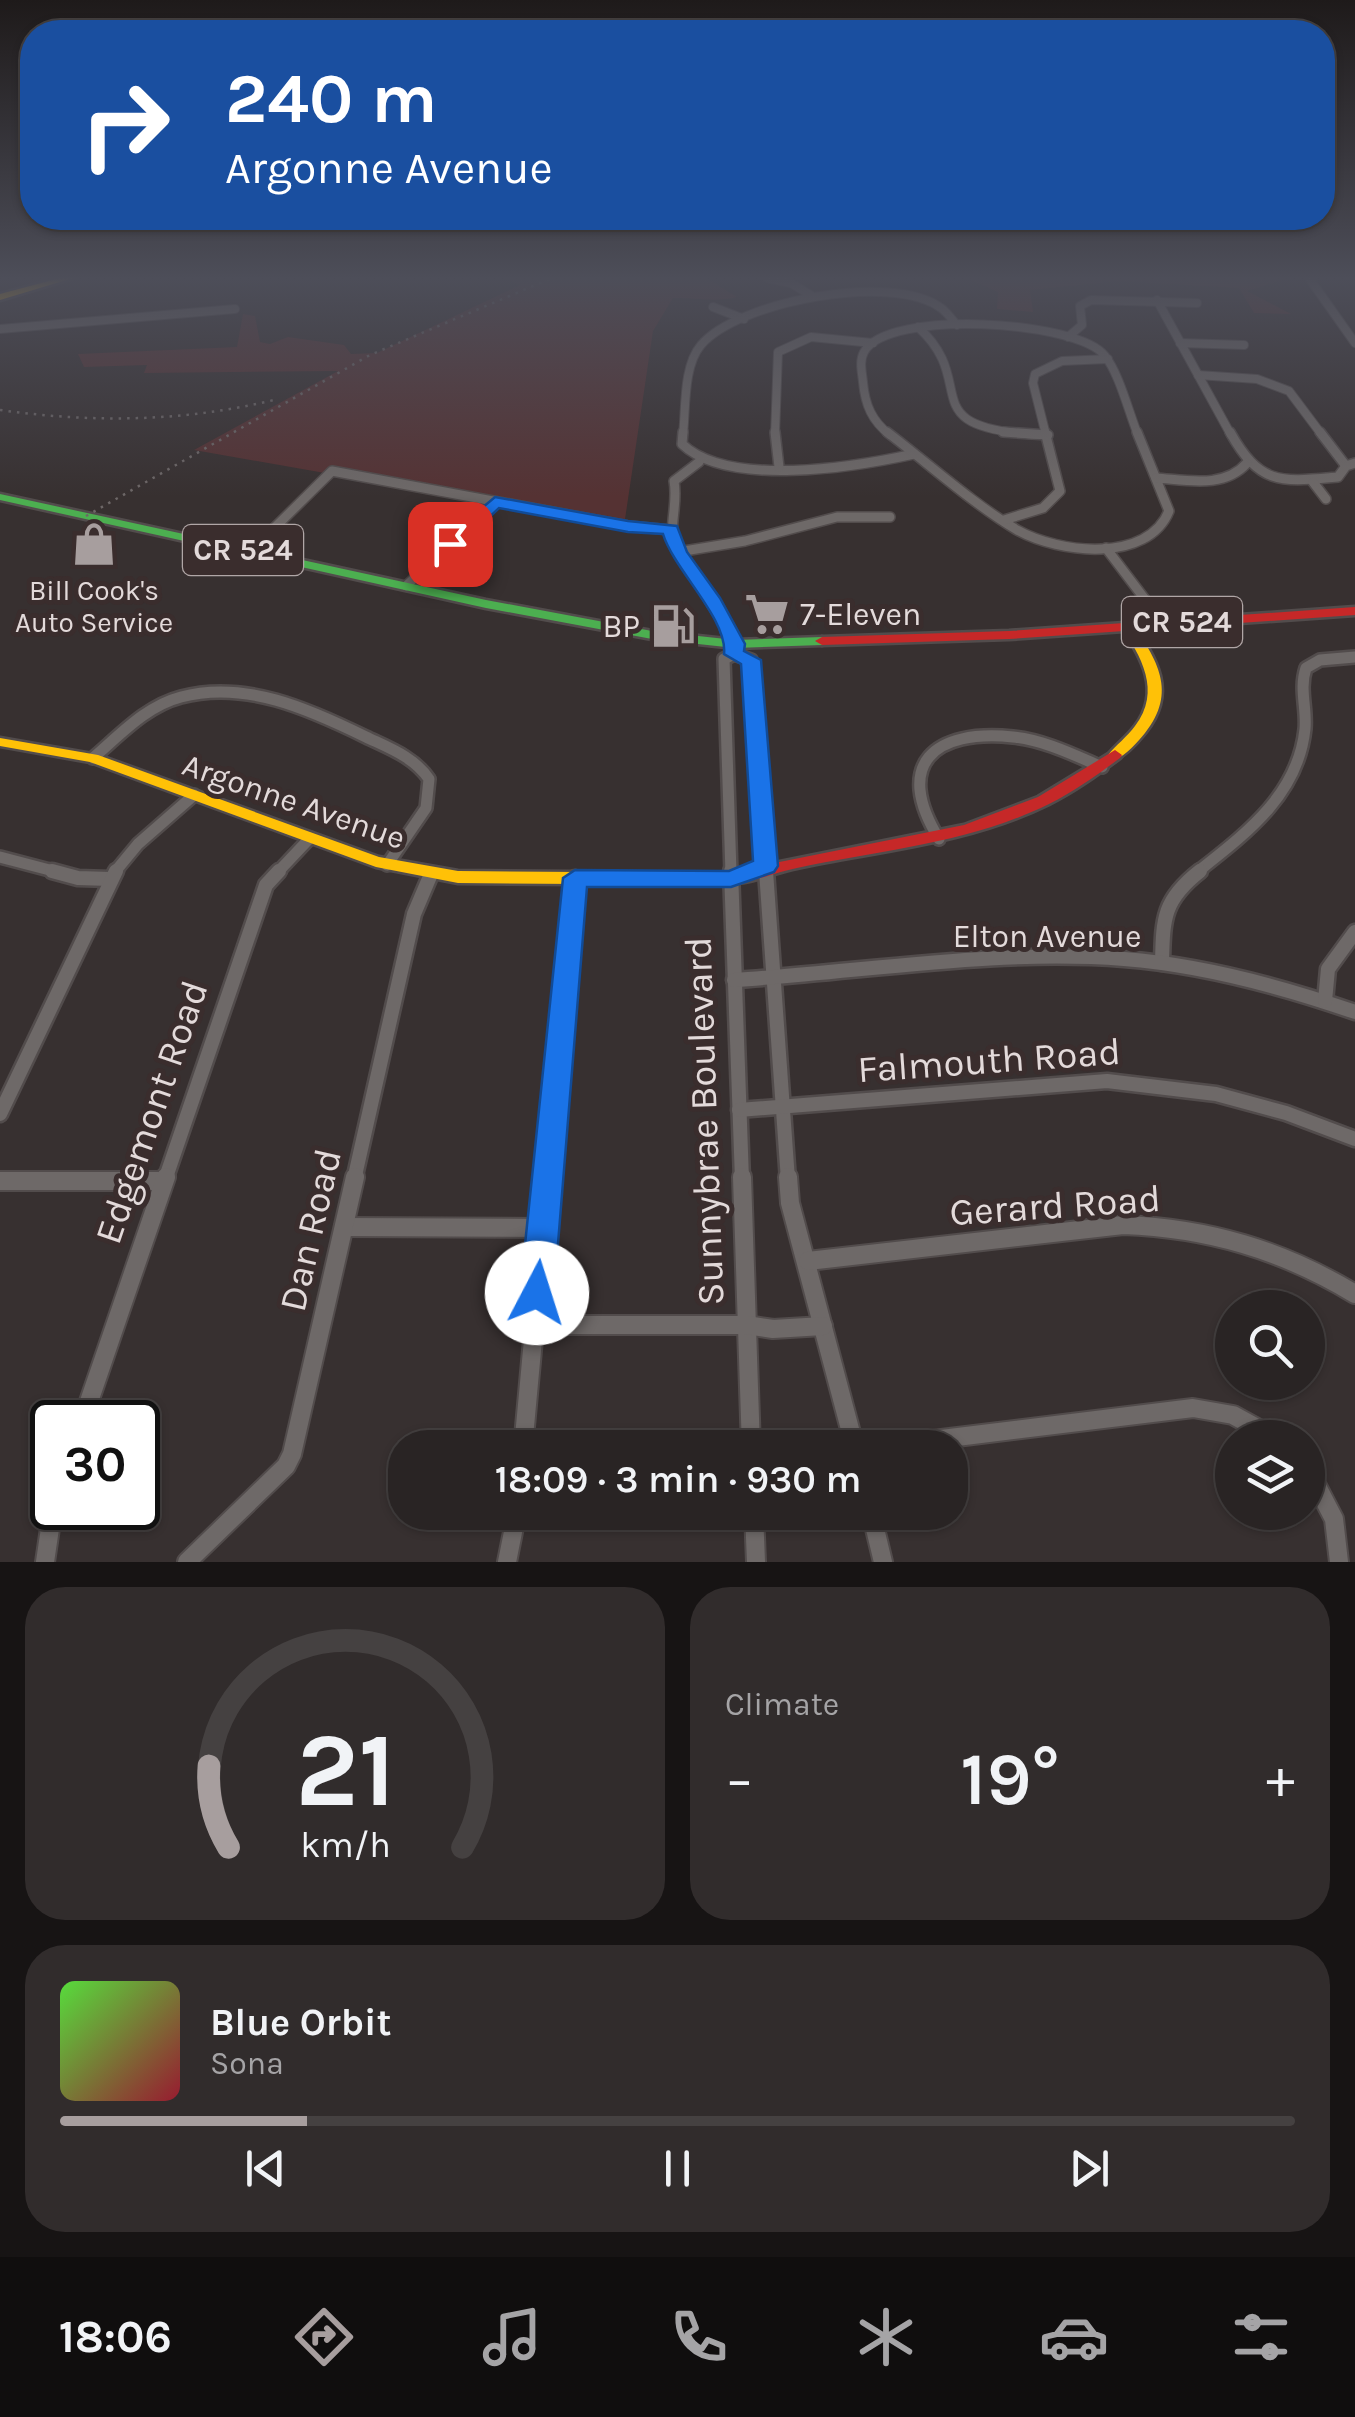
<!DOCTYPE html>
<meta charset="utf-8">
<style>
:root{--surface:#292424;--page:#312c2c;--text:#f1f3f6;--muted:#a5a4a6;--line:#454141;--accent:#a79e9e}
body{margin:0;font-family:Karla,sans-serif;background:var(--page);color:var(--text);height:100vh;display:flex;flex-direction:column;font-size:38px;white-space:nowrap}
*{box-sizing:border-box;margin:0}
p{font-size:32px;color:var(--muted)}
.icon{flex:none;width:55px;height:55px;fill:none;stroke:currentColor;stroke-width:2;stroke-linecap:round;stroke-linejoin:round}
.map{position:relative;height:1562px;overflow:hidden}
.side{display:flex;flex-direction:column;gap:25px;padding:25px;background:#171414;flex:1}
.side>*{flex:none}
.top-card{position:absolute;left:20px;top:20px;width:1315px;height:210px;border-radius:40px;box-shadow:0 2px 8px #0004,0 0 0 2px var(--line);background:#1a4fa0;color:#fff;overflow:hidden}
.controls{position:absolute;left:1215px;top:1290px;display:grid;gap:20px}
.controls a{display:grid;place-items:center;width:110px;height:110px;border-radius:50%;background:var(--surface);box-shadow:0 2px 8px #0004,0 0 0 2px var(--line);font-size:50px}
.speed{position:absolute;left:30px;top:1400px;display:flex;gap:20px;font-size:50px;font-weight:700;text-align:center}
.speed>*{display:grid;place-content:center;width:130px;height:130px;border-radius:50%;background:var(--surface);box-shadow:0 2px 8px #0004,0 0 0 2px var(--line);line-height:1}
.speed .limit{border:5px solid #111;border-radius:15px;background:#fff;color:#111}
.pin{position:absolute;display:grid;place-items:center;width:85px;height:85px;color:#fff;margin:-42px;border-radius:20px;box-shadow:0 5px 15px #0006}
.me{position:absolute;width:110px;margin:-55px;rotate:5deg;stroke-linejoin:round;filter:drop-shadow(0 0 8px #0008)}
.turn{display:flex;align-items:center;gap:35px;height:210px;padding:0 40px;font-size:45px}
.turn .icon{width:130px;height:130px;stroke-width:2.5}
.turn b{display:block;font-size:70px;line-height:85px}
.big{font-size:75px;font-weight:600;line-height:1.1}
.side .tile{flex:1;display:flex;flex-direction:column;justify-content:center;gap:15px;min-width:0;padding:0 35px;border-radius:40px;background:var(--page)}
.side .dial{align-items:center;gap:0}
.dial svg{height:260px;overflow:visible;fill:none;stroke:var(--line);stroke-width:7;stroke-linecap:round;text-anchor:middle}
.dial text{fill:var(--text);stroke:none}
.song{display:flex;align-items:center;gap:30px}
.cover{width:120px;height:120px;border-radius:15px;background:linear-gradient(135deg,hsl(110 70% 55%),hsl(350 70% 35%))}
.played{height:10px;border-radius:5px;background:linear-gradient(90deg,var(--accent) 20%,var(--line) 20%)}
.keys{display:flex;justify-content:space-around;direction:ltr}
.heat{display:flex;justify-content:space-between;align-items:center;font-size:55px;direction:ltr}
.side .tiles{flex:1;display:grid;gap:25px;grid-template-columns:1fr 1fr}
.tile:last-child{grid-column:span 2}
.trip{position:absolute;left:388px;top:1430px;width:580px;height:100px;border-radius:40px;background:var(--surface);box-shadow:0 2px 8px #0004,0 0 0 2px var(--line);font-weight:600;line-height:100px;text-align:center}
.dock{display:flex;height:160px;justify-content:space-around;align-items:center;background:#100e0e;color:var(--muted)}
.dock .icon{width:70px;height:70px}
.dock .current{color:var(--accent)}
.dock b{font-size:45px;color:var(--text)}
.map>svg:first-child{display:block}
.green{fill:#553233}
.lines{fill:none;stroke-linecap:round;stroke-linejoin:round}
.street-far4-casing{stroke:#524c4c;stroke-width:10}
.street-far3-casing{stroke:#524c4c;stroke-width:12}
.street-far2-casing{stroke:#524c4c;stroke-width:16}
.street-far1-casing{stroke:#524c4c;stroke-width:19}
.street-casing{stroke:#524c4c;stroke-width:22}
.fast-casing{stroke:#524c4c;stroke-width:5}
.slow-casing{stroke:#524c4c;stroke-width:5}
.jam-casing{stroke:#524c4c;stroke-width:5}
.street-far4{stroke:#6e6968;stroke-width:8}
.street-far3{stroke:#6e6968;stroke-width:9}
.street-far2{stroke:#6e6968;stroke-width:11}
.street-far1{stroke:#6e6968;stroke-width:14}
.street{stroke:#6e6968;stroke-width:18}
.fast{fill:#4caf50;fill-rule:evenodd}
.slow{fill:#ffc107;fill-rule:evenodd}
.jam{fill:#c62828;fill-rule:evenodd}
.rail{stroke:#6d6767;stroke-width:2.5;stroke-dasharray:2.5 6;stroke-linecap:butt}
.wall{fill:#403b3b}
.building{fill:#4a4545;stroke:#343030;stroke-width:2.5}
.route{fill:#1a73e8;stroke:#114b97;stroke-width:2.5}
.labels{text-anchor:middle;stroke-width:10;stroke-linejoin:round;paint-order:stroke}
.far-poi-label{font-size:28px;fill:#e3dada;stroke:#3a2d2d}
.shield{fill:#3a2d2d;stroke:#b0a6a6;stroke-width:2.5}
.shield-label{font-size:30px;font-weight:bold;fill:#e3dada}
.poi-label{font-size:32px;fill:#e3dada;stroke:#3a2d2d;text-anchor:start}
.street-label{font-size:32px;fill:#e3dada;stroke:#3a2d2d}
.near-street-label{font-size:38px;fill:#e3dada;stroke:#3a2d2d}
</style>
<div class="map">
<svg width="1355" height="1562" viewBox="0 0 1355 1562">
<rect width="100%" height="100%" fill="#373030"/>
<g class="green">
<path d="M504 278H706L737 297C715 303 696 297 673 298L653 331 624 526 194 450 338 371 144 373 147 365 84 367 78 354 237 347 243 314 255 316 260 342 270 344 288 337 344 345 351 354 377 353 520 285Z"/>
<path d="M966 278H1289L1247 291 1291 314 1254 313 1239 288 1119 281 1030 290 1033 312 997 309 998 292Z"/>
</g>
<g class="lines">
<g class="street-far4-casing">
<g id="street-far4">
<path d="M767 278 791 283 812 296"/>
<path d="M1309 278 1355 343"/>
<path d="M1157 300 1231 435"/>
<path d="M713 307 744 319"/>
<path d="M918 327C982 385 908 428 1041 435"/>
<path d="M0 329 235 309"/>
<path d="M1068 337 1082 325 1080 306 1091 300 1197 303"/>
<path d="M1180 343 1244 345"/>
<path d="M1198 375 1257 379 1289 391 1322 435"/>
<path d="M683 435C686 408 683 366 701 345 738 301 894 272 941 308 947 312 952 320 957 325"/>
<path d="M775 435 778 352 811 337 873 343"/>
<path d="M890 435C872 421 865 405 863 382 862 372 859 361 864 352 887 309 1078 320 1105 356 1119 373 1129 413 1138 435"/>
<path d="M1046 435 1033 383 1035 374 1062 361 1108 359"/>
</g>
</g>
<g class="street-far3-casing">
<g id="street-far3">
<path d="M683 432 682 444C728 488 855 467 914 454"/>
<path d="M775 432 779 467"/>
<path d="M887 432C929 464 972 503 1017 530 1060 554 1148 563 1169 511L1137 432"/>
<path d="M1003 432 1048 435"/>
<path d="M1230 432C1260 486 1281 482 1338 477L1346 466 1355 463"/>
<path d="M1320 432 1346 466"/>
<path d="M699 462 674 481C678 502 670 521 673 542L727 629"/>
<path d="M1156 478C1187 480 1224 489 1247 463"/>
<path d="M1313 482 1326 499"/>
<path d="M1004 520 1043 508 1060 491 1045 432"/>
<path d="M1106 548 1163 623"/>
<path d="M250 552 332 471 628 526 671 530"/>
<path d="M678 552 745 541 837 517H890"/>
<path d="M406 586 495 502"/>
</g>
</g>
<g class="street-far2-casing">
<g id="street-far2">
<path d="M726 627 734 650"/>
<path d="M734 654 751 660 766 873"/>
<path d="M93 758C120 735 146 706 181 697 245 680 309 709 366 737 389 748 414 757 429 779L426 808 387 865"/>
<path d="M939 839C893 764 934 729 1013 737 1044 740 1074 755 1102 767"/>
<path d="M0 857 61 873"/>
<path d="M114 873 138 844 194 795"/>
<path d="M277 873 310 838"/>
<path d="M731 873 724 659 734 654"/>
<path d="M1196 873C1244 835 1298 796 1305 729 1307 708 1299 689 1306 668L1320 660 1355 657"/>
</g>
</g>
<g class="street-far1-casing">
<g id="street-far1">
<path d="M52 871 78 878 110 879"/>
<path d="M731 871 742 1180"/>
<path d="M766 871 788 1180"/>
<path d="M1162 963C1163 918 1163 900 1200 871"/>
<path d="M734 980C864 972 994 949 1124 959 1203 965 1280 986 1355 1012"/>
<path d="M1325 1001 1328 969 1355 932"/>
<path d="M739 1110 1107 1081 1216 1094 1286 1113 1355 1139"/>
<path d="M0 1114 116 871"/>
<path d="M165 1180 266 885 279 871"/>
<path d="M354 1180 414 914 431 874"/>
<path d="M547 1180 575 878"/>
</g>
</g>
<g class="street-casing">
<g id="street">
<path d="M742 1177 751 1448"/>
<path d="M788 1177 790 1203 855 1448"/>
<path d="M0 1181H164"/>
<path d="M344 1227 543 1228"/>
<path d="M808 1261 1123 1225C1208 1228 1282 1250 1355 1294"/>
<path d="M534 1325H746L773 1329 823 1326"/>
<path d="M82 1422 166 1177"/>
<path d="M523 1448 548 1177"/>
<path d="M868 1448 1193 1408 1233 1415 1275 1438"/>
<path d="M1308 1469 1334 1519 1339 1562"/>
<path d="M754 1512 756 1562"/>
<path d="M871 1512 883 1562"/>
<path d="M45 1562 53 1508"/>
<path d="M187 1562 286 1466 292 1454 355 1177"/>
<path d="M507 1562 517 1512"/>
</g>
</g>
<g class="fast-casing">
<path id="fast" d="M0 494 486 600 652 631 735 640 822 637 829 641 822 645 735 648 652 639 486 608 0 500Z"/>
</g>
<g class="slow-casing">
<g id="slow">
<path d="M60 278H73L0 300V294Z"/>
<path d="M1126 621 1131 622C1157 659 1178 692 1145 733 1137 743 1127 754 1115 760L1108 755C1116 745 1127 737 1135 726 1162 691 1141 656 1120 625Z"/>
<path d="M0 738 98 755 379 857 458 871 721 873 727 875 729 879 727 883 721 885 458 883 376 867 90 762 0 746Z"/>
</g>
</g>
<g class="jam-casing">
<g id="jam">
<path d="M1355 607V615L1009 639 822 645 815 641 822 637 1009 631Z"/>
<path d="M1115 750 1122 755 1120 758C1097 775 1075 791 1049 804 970 843 883 850 797 868 771 873 742 888 715 883L713 879 715 875 964 825 1038 797Z"/>
</g>
</g>
<use href="#street-far4" class="street-far4"/>
<use href="#street-far3" class="street-far3"/>
<use href="#street-far2" class="street-far2"/>
<use href="#street-far1" class="street-far1"/>
<use href="#street" class="street"/>
<use href="#fast" class="fast"/>
<use href="#slow" class="slow"/>
<use href="#jam" class="jam"/>
<g class="rail">
<path d="M0 410C93 423 182 422 274 400"/>
<path d="M86 516 370 355 552 278"/>
</g>
</g>
<path class="wall" d="M753 598 782 610 781 620H754Z"/>
<path class="building" d="M753 598H781L782 610 754 611Z"/>
<linearGradient id="sky" x2="0" y2="1"><stop stop-color="#1e1a1a"/><stop offset="0.56" stop-color="#4d4e59"/><stop offset="1" stop-color="#4d4e59" stop-opacity="0"/></linearGradient>
<rect width="1355" height="497" fill="url(#sky)"/>
<path class="route" d="M495 497 628 521 677 526 687 552 720 598 745 644 744 651 761 660 778 866 774 872 731 887H587L554 1293 549 1304 537 1308 525 1304 520 1293 563 878 575 870 729 871 753 861 741 664 724 654C728 619 674 570 663 534L628 532 499 508 457 548H444V540Z"/>
<defs>
<g id="shop-bare" transform="scale(3.45)"><path d="M-5-2.5h2.3a2.7 3.5 0 0 1 5.4 0H5L5.5 6h-11ZM-1.5-2.5h3a1.5 2.3 0 0 0-3 0Z" fill="#a79e9e" stroke="#3a2d2d" stroke-width="2.5" paint-order="stroke"/></g>
<g id="supermarket-bare" transform="scale(3.45)"><path d="M-6-5.5h2.5l.6 2H6L4.5 2H-2.5L-4.4-4H-6ZM-1.5 3.2a1.3 1.3 0 1 0 .1 0ZM3 3.2a1.3 1.3 0 1 0 .1 0Z" fill="#a79e9e" stroke="#3a2d2d" stroke-width="2.5" paint-order="stroke"/></g>
<g id="fuel-bare" transform="scale(3.45)"><path d="M-5.5-6h7V0h2V4h1.3V-2.5L3-4.5l.8-.8L6-3V5H2.5V1h-1V6h-7ZM-4.2-4.7v3.2H.2V-4.7Z" fill="#a79e9e" stroke="#3a2d2d" stroke-width="2.5" paint-order="stroke"/></g>
</defs>
<g fill-rule="evenodd">
<use href="#shop-bare" x="94" y="544"/>
<use href="#supermarket-bare" x="767" y="614"/>
<use href="#fuel-bare" x="673" y="626"/>
</g>
<g class="labels">
<g class="far-poi-label">
<text x="94" y="600">Bill Cook's<tspan x="94" dy="32">Auto Service</tspan></text>
</g>
<g class="shield">
<rect x="183" y="525" width="120" height="50" rx="8"/>
<rect x="1122" y="597" width="120" height="50" rx="8"/>
</g>
<g class="shield-label">
<text x="243" y="560">CR 524</text>
<text x="1182" y="632">CR 524</text>
</g>
<g class="poi-label">
<text x="800" y="625">7-Eleven</text>
<text x="640" y="637" text-anchor="end">BP</text>
</g>
<g class="street-label">
<text transform="translate(294 801) rotate(19)" y="11">Argonne Avenue</text>
<text x="1047" y="947">Elton Avenue</text>
</g>
<g class="near-street-label">
<text transform="translate(989 1060) rotate(-4)" y="13">Falmouth Road</text>
<text transform="translate(151 1112) rotate(-71)" y="13">Edgemont Road</text>
<text transform="translate(704 1121) rotate(-92)" y="13">Sunnybrae Boulevard</text>
<text transform="translate(1055 1205) rotate(-4)" y="13">Gerard Road</text>
<text transform="translate(310 1230) rotate(-77)" y="13">Dan Road</text>
</g>
</g>
</svg>
<div class="controls">
<a><svg class="icon" aria-label="search" viewBox="0 0 24 24"><circle cx="10" cy="10" r="6"/><path d="M15 15l6 6"/></svg></a>
<a><svg class="icon" aria-label="layers" viewBox="0 0 24 24"><path d="M12 4l9 5-9 5-9-5zM3 14l9 5 9-5"/></svg></a>
</div>
<div class="speed"><div class="limit">30</div></div>
<div class="pin" style="left:450px;top:544px;background:#d93025"><svg class="icon" aria-label="arrive" viewBox="0 0 24 24"><path d="M6 21V4h12l-3 4 3 4H6"/></svg></div>
<svg class="me" style="left:537px;top:1293px" viewBox="-20 -20 40 40"><circle r="19" fill="#fff"/><path d="M0-13L10 11 0 6-10 11z" fill="#1a73e8"/></svg>
<div class="trip">18:09 · 3 min · 930 m</div>
<div class="top-card">
<div class="turn"><svg class="icon" aria-label="right" viewBox="0 0 24 24"><path d="M7 20v-9h11M14 6l5 5-5 5"/></svg><div><b>240 m</b>Argonne Avenue</div></div>
</div>
</div>
<section class="side">
<div class="tiles">
<div class="tile dial"><svg viewBox="0 0 100 80">
<path d="M14 69A42 42 0 1 1 86 69"/>
<path d="M14 69A42 42 0 0 1 8 44" stroke="#a79e9e"/>
<text x="50" y="56" font-size="32" font-weight="700">21</text>
<text x="50" y="72" font-size="11">km/h</text>
</svg></div>
<div class="tile"><p>Climate</p>
<div class="heat"><a>−</a><b class="big">19°</b><a>+</a></div>
</div>
<div class="tile">
<div class="song"><i class="cover"></i><div><b>Blue Orbit</b><p>Sona</p></div></div>
<div class="played"></div>
<div class="keys"><svg class="icon" aria-label="previous" viewBox="0 0 24 24"><path d="M18 5L8 12l10 7zM5 5v14"/></svg><svg class="icon" aria-label="pause" viewBox="0 0 24 24"><path d="M8 5v14M16 5v14"/></svg><svg class="icon" aria-label="next" viewBox="0 0 24 24"><path d="M6 5l10 7-10 7zM19 5v14"/></svg></div>
</div>
</div>
</section>
<nav class="dock">
<b>18:06</b>
<svg class="icon current" aria-label="directions" viewBox="0 0 24 24"><path d="M12 3l9 9-9 9-9-9zM9 14v-3h6M13 9l2 2-2 2"/></svg>
<svg class="icon" aria-label="music" viewBox="0 0 24 24"><path d="M9 18V5l10-2v13"/><circle cx="6" cy="18" r="3"/><circle cx="16" cy="16" r="3"/></svg>
<svg class="icon" aria-label="phone" viewBox="0 0 24 24"><path d="M5 4h4l2 5-3 2q2 4 5 5l2-3 5 2v4C11 20 4 13 5 4z"/></svg>
<svg class="icon" aria-label="climate" viewBox="0 0 24 24"><path d="M12 3v18M4 7l16 10M4 17L20 7"/></svg>
<svg class="icon" aria-label="car" viewBox="0 0 24 24"><path d="M5 17H2v-5l4-1 3-4h7l3 4 3 1v5h-3M9 17h6M6 11h13"/><circle cx="7" cy="17" r="2"/><circle cx="17" cy="17" r="2"/></svg>
<svg class="icon" aria-label="filters" viewBox="0 0 24 24"><path d="M4 7h16M4 17h16"/><circle cx="9" cy="7" r="2"/><circle cx="15" cy="17" r="2"/></svg>
</nav>
